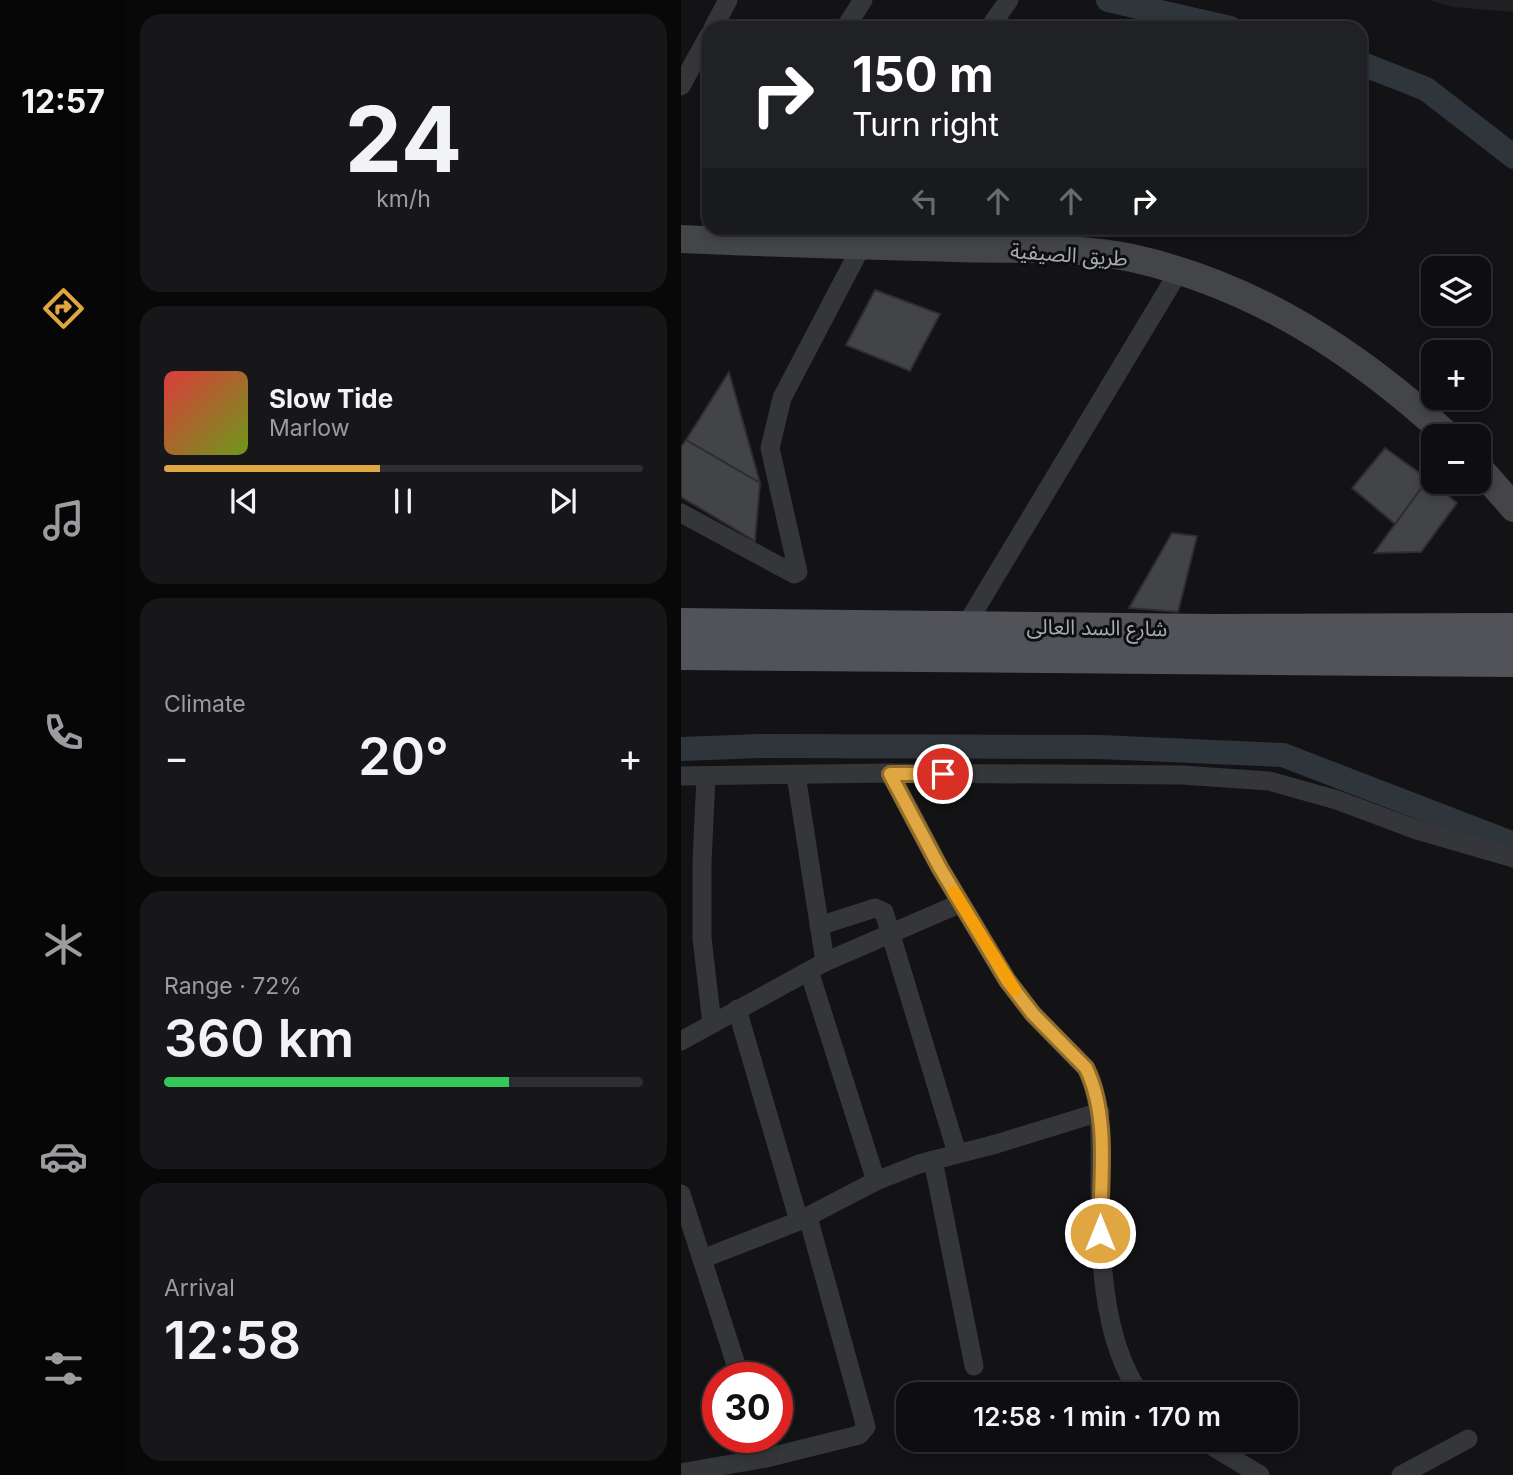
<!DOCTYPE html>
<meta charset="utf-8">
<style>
:root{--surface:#0e0e10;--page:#171719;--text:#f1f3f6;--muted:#9b9c9f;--line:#2e2e30;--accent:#dfa641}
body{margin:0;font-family:Inter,"Noto Sans Arabic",sans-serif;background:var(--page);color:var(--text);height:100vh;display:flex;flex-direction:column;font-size:26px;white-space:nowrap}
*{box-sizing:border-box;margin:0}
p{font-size:23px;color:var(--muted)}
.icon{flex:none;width:38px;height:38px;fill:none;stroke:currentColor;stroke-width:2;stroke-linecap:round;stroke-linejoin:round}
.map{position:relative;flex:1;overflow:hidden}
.drawer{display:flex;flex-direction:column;gap:14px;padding:14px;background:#080809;width:555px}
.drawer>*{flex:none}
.banner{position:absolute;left:21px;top:21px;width:665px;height:214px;border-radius:21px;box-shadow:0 4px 10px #0003,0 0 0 2px var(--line);background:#202124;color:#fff;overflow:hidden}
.fabs{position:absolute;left:740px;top:256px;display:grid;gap:14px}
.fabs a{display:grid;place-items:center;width:70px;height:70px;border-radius:14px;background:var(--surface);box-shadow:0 4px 10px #0003,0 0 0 2px var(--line);font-size:35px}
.speed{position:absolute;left:21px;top:1362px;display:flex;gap:14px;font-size:35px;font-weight:700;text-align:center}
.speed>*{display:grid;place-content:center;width:91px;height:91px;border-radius:50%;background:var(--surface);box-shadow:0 4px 10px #0003,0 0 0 2px var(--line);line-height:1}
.speed .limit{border:10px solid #d22;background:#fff;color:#111}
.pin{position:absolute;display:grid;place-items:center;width:60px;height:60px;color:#fff;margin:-30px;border:4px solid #fff;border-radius:50%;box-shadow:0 2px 7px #0007}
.me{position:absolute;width:77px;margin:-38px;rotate:0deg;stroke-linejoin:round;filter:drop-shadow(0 0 5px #0008)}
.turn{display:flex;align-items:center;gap:24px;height:147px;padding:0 35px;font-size:32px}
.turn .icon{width:91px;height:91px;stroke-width:2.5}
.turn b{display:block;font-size:49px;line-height:60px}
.lanes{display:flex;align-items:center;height:66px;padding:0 35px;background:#0003;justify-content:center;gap:35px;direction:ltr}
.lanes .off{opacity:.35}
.big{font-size:52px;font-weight:600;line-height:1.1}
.drawer .tile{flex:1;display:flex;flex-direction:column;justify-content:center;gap:10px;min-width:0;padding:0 24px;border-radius:21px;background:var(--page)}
.drawer .dial{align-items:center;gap:0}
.dial b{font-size:91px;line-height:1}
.song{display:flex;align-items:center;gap:21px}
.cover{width:84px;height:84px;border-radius:10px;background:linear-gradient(135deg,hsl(0 70% 55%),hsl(80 70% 35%))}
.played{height:7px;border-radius:4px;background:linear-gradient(90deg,var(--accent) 45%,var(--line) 45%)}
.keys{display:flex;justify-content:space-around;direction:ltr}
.heat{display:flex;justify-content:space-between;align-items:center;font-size:38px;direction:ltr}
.charge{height:10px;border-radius:5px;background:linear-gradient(90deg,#34c759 72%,var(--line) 0)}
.trip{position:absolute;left:215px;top:1382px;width:402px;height:70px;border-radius:21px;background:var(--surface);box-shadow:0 4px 10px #0003,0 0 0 2px var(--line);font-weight:600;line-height:70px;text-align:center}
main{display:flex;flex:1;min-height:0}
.menu{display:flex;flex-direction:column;width:126px;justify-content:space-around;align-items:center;background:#060606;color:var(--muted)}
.menu .icon{width:49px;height:49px}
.menu .active{color:var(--accent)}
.menu b{font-size:32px;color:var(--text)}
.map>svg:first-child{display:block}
.built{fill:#202022}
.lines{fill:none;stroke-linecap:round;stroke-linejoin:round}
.canal{stroke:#2e363c;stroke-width:24}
.building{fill:#434448;stroke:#2e2e31;stroke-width:2}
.street{stroke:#353639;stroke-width:19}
.secondary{stroke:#434549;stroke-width:28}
.primary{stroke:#515358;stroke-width:32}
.route-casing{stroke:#916c2a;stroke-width:18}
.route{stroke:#dfa641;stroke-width:12}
.slow{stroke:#f59e0b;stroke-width:12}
.labels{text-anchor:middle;stroke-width:6;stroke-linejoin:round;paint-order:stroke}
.street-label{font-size:21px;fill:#a6abb4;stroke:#0e0e10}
</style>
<main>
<nav class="menu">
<b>12:57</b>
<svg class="icon active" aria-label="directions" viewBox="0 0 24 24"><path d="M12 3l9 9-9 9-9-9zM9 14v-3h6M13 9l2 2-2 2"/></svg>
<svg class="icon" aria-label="music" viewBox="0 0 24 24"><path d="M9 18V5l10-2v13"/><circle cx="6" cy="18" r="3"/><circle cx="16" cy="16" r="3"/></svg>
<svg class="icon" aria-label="phone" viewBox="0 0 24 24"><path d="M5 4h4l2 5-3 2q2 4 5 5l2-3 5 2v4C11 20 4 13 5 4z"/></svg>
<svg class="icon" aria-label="climate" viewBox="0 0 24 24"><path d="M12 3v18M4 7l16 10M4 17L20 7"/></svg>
<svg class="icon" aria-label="car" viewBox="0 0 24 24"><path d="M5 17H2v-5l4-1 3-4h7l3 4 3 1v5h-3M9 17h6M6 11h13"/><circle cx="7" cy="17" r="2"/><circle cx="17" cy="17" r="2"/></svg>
<svg class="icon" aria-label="filters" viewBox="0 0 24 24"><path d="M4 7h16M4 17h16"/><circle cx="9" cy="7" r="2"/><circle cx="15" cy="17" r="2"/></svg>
</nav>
<section class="drawer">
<div class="tile dial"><b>24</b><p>km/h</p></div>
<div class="tile">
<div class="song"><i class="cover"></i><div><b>Slow Tide</b><p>Marlow</p></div></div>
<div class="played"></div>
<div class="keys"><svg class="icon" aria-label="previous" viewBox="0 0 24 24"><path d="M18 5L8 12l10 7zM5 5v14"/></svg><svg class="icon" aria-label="pause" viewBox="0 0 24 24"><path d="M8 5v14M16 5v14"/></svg><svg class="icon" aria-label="next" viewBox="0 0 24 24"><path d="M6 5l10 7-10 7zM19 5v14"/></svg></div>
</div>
<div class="tile"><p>Climate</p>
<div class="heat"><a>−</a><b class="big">20°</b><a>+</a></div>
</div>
<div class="tile"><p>Range · 72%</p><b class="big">360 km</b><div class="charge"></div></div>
<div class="tile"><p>Arrival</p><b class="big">12:58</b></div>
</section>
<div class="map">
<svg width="833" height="1475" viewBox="0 0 833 1475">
<rect width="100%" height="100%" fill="#131315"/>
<path class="built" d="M747 0H832V12L772 7Z"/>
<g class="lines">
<g class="canal">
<path d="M427 0 549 28"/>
<path d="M679 63 745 89 833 157"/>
<path d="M0 749 79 746 419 747 602 755 833 844"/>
</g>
</g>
<g class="building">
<path d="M194 290 259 314 229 371 165 345Z"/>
<path d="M48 372 79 483 5 440Z"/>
<path d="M5 440 79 483 74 541 0 497V447Z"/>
<path d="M704 448 747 479 714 524 671 488Z"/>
<path d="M747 479 776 503 740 552 693 553Z"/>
<path d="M491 533 516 536 497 612 448 608Z"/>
</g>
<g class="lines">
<g class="street">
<path d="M32 28 47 0"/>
<path d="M164 28 182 0"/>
<path d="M308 28 328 0"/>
<path d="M0 86 28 35"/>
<path d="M0 513 113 574 117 572 89 448 101 398 190 228"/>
<path d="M285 625 498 271"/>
<path d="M209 773 501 775 588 781 656 800 736 830 833 858"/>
<path d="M115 775 144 962"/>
<path d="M0 776 209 773 259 868 326 980 352 1014 405 1068C421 1100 419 1132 419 1167 419 1238 417 1335 460 1395"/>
<path d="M25 776 21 862V938L31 1024"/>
<path d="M138 926 194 908 203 912 276 1153"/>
<path d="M128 971 195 1181"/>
<path d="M56 1009 118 1221"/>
<path d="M0 1041 144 962 280 903"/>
<path d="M252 1160 293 1366"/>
<path d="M0 1194 59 1377"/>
<path d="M21 1259 118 1221 195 1181 238 1164 315 1144 419 1112"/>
<path d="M78 1437 85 1458"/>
<path d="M521 1440 579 1475"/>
<path d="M0 1473 85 1458 178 1435 185 1427 127 1217"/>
<path d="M720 1475 787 1439"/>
</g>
<g class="secondary">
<path d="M0 239C92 243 184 246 276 248 334 250 394 246 451 258 573 285 676 352 767 436"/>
<path d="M798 468 833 508"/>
</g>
<g class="primary">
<path d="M0 624 532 630 833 629"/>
<path d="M0 654 833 661"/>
</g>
</g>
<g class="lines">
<g class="route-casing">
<path id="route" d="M262 774H209L259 868 326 980 352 1014 405 1068C429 1117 419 1181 419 1233"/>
</g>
<use href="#route" class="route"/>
<path class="slow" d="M273 892 334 990"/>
</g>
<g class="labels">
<g class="street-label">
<text transform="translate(388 255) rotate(4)" y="7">طريق الصيفية</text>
<text transform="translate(416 628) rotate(1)" y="7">شارع السد العالى</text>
</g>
</g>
</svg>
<div class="fabs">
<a><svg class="icon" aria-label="layers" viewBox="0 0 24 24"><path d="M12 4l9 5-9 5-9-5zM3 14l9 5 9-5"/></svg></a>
<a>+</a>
<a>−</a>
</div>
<div class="speed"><div class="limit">30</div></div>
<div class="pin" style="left:262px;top:774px;background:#d93025"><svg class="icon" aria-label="arrive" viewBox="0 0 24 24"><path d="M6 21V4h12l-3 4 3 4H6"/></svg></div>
<svg class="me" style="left:419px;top:1233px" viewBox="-20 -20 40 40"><circle r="17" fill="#dfa641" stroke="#fff" stroke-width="3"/><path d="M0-11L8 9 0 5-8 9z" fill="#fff"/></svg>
<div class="trip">12:58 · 1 min · 170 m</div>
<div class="banner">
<div class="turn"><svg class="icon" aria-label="right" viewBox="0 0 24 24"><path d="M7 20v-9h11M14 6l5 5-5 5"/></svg><div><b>150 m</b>Turn right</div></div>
<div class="lanes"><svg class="icon off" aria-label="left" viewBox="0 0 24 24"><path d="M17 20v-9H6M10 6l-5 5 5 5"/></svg><svg class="icon off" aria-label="ahead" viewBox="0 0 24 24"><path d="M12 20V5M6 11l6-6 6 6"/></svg><svg class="icon off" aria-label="ahead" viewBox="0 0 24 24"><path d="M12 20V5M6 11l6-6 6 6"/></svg><svg class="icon" aria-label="right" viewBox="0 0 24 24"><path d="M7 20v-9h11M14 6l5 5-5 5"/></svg></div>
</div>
</div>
</main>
